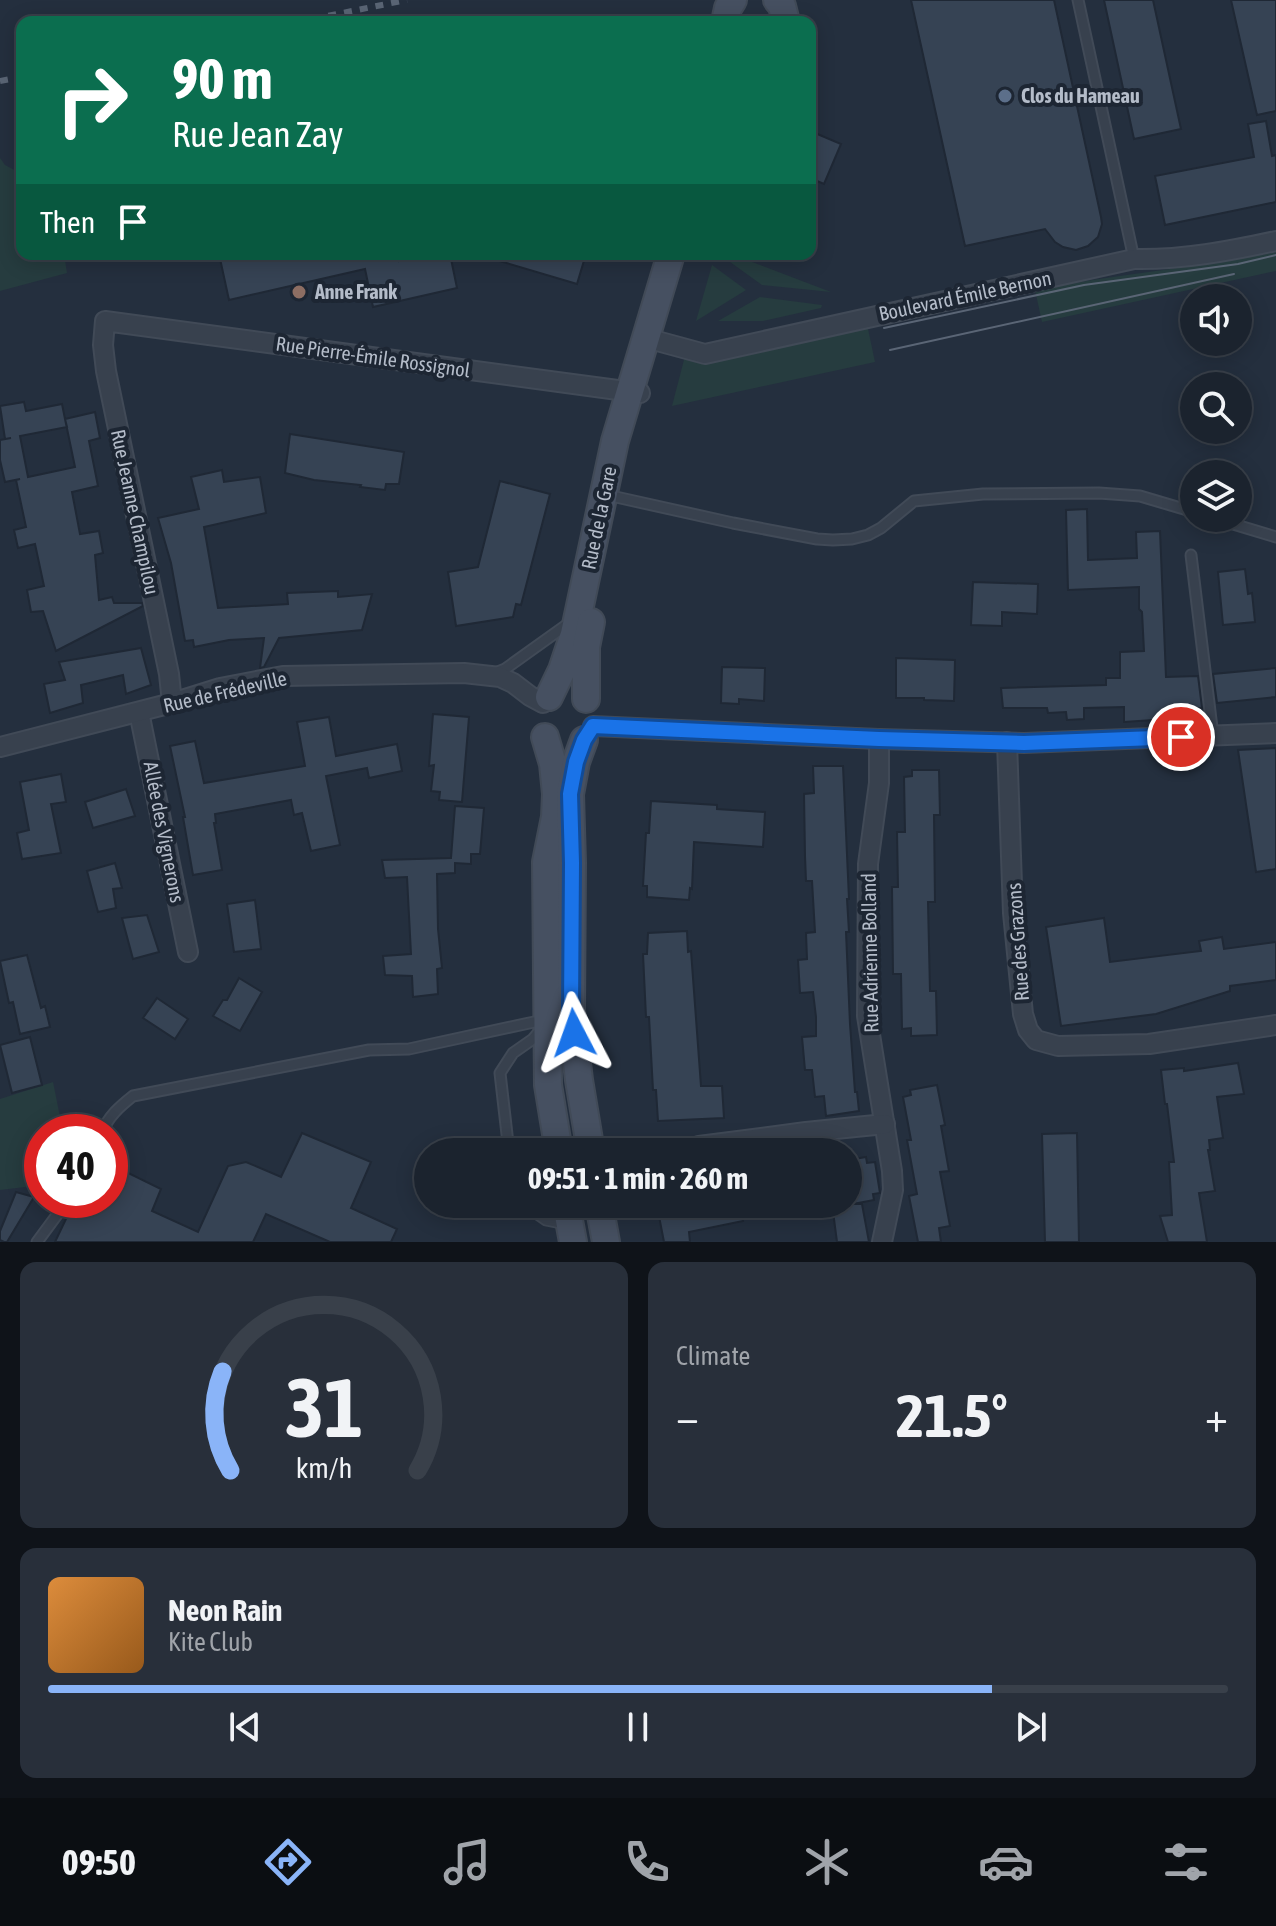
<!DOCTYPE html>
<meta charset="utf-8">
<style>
:root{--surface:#1b232e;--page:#282f3a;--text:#f1f3f6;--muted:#a0a4aa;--line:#39404a;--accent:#8ab4f8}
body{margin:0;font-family:"Asap Condensed",sans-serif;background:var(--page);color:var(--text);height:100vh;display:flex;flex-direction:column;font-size:30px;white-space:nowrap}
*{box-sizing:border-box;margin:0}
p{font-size:26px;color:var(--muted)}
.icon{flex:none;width:44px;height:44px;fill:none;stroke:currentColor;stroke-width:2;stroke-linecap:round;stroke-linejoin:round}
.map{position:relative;height:1242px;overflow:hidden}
.details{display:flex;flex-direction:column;gap:20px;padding:20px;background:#0f1319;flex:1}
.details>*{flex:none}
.banner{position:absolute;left:16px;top:16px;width:800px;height:244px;border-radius:16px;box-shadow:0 4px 20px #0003,0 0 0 2px var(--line);background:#0b6e4f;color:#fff;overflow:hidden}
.fabs{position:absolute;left:1180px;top:284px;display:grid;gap:16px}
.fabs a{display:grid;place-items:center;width:72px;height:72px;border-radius:50%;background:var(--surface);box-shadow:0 4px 20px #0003,0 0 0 2px var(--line);font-size:40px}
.speed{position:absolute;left:24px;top:1114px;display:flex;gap:16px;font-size:40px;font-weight:700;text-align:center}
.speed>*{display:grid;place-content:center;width:104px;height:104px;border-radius:50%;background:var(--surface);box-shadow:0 4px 20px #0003,0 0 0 2px var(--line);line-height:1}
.speed .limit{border:12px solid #d22;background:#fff;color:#111}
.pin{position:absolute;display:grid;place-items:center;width:68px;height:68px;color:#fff;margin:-34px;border:4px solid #fff;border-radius:50%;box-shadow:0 2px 8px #0007}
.me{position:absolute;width:88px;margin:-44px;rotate:356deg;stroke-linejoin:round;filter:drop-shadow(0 0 6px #0008)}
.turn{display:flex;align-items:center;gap:28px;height:168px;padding:0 24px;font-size:36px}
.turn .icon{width:104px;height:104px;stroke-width:2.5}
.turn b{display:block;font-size:56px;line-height:68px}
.then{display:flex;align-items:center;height:76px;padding:0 24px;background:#0003;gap:16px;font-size:30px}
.big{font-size:60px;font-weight:700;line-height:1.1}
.details .widget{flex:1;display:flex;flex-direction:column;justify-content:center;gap:12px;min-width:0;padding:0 28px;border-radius:16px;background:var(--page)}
.details .dial{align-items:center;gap:0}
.dial svg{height:208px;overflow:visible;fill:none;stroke:var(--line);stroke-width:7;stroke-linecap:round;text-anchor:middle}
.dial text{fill:var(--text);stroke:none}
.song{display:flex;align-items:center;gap:24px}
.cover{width:96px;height:96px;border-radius:12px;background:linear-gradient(135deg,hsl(30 70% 55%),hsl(30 70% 35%))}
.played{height:8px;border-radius:4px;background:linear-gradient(90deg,var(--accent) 80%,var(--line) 80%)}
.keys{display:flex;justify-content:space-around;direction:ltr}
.heat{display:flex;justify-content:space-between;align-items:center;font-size:44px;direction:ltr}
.details .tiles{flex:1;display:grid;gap:20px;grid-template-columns:1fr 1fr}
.widget:last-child{grid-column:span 2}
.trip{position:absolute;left:414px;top:1138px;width:448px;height:80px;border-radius:40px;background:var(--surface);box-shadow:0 4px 20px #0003,0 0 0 2px var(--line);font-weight:700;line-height:80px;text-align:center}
.dock{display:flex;height:128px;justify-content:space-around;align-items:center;background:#0b0e12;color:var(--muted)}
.dock .icon{width:56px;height:56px}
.dock .active{color:var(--accent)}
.dock b{font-size:36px;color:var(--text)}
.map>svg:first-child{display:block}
.green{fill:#263c3f}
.building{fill:#364354;stroke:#1f2835;stroke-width:2;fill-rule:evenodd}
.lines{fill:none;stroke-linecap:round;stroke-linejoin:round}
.lane-casing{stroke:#414a57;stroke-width:13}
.street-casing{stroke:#414a57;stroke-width:22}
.secondary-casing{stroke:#414a57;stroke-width:30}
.lane{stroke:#38414e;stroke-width:9}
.street{stroke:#38414e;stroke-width:18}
.secondary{stroke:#465061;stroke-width:26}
.tram{stroke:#5a6575;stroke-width:2}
.rail{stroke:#5a6575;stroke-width:6;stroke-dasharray:8 8;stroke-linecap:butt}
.route-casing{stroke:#114b97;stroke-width:20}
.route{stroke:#1a73e8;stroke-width:14}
.service-dot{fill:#5c6f8a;stroke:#1d2633;stroke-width:3}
.education-dot{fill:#8d6e63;stroke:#1d2633;stroke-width:3}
.labels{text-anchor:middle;stroke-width:8;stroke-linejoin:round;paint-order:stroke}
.poi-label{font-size:20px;font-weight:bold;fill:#b4bcc9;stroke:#1d2633;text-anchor:start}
.street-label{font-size:20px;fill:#b4bcc9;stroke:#1d2633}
</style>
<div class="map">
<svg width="1276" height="1242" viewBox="0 0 1276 1242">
<rect width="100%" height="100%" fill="#242f3e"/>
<g class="green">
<path d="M0 158 5 165 22 174V254H64L67 273 0 291Z"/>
<path d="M1276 252V271L1042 322 1035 290C1115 274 1196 268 1276 252Z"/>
<path d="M719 254H731L831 292 762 285Z"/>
<path d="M712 265 746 290 696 321Z"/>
<path d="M760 297 822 305 821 308 763 321H718Z"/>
<path d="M867 324 875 362 672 406 685 356Z"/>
<path d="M53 1082 63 1132H42V1185L0 1190V1099Z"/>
</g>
<g class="building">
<path d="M911 0H1054L1101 217 1102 224 1098 237 1088 246 1076 250 1063 247 1055 242 1045 229 965 246Z"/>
<path d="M1104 0H1153L1181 129 1134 139Z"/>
<path d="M1231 0H1276V111L1257 115Z"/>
<path d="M1266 121 1272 156 1276 155V202L1165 225 1155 176 1254 157 1248 124Z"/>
<path d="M815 133 841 144 824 184 810 178V146Z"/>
<path d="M219 254H398L399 261 430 254H450L457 288 373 307 365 269 229 300Z"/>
<path d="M494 254H586L577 284 493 259Z"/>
<path d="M24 402 26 411 62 404 65 419 95 412 100 438 89 441 98 486 72 492 80 534 99 531 103 553 95 555 99 600 112 597 114 603H142L143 606 56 651 43 611 31 612 27 590 44 586 35 544 18 548 14 530 26 527 16 480 20 479 5 482 0 460V440L11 438 5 439 0 406ZM65 419 75 467 28 477 20 436 67 427Z"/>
<path d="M290 434 404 452 399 484H386L385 490 360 487 361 485 314 480 285 473Z"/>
<path d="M222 470 224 482 260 477 266 513 204 527 218 608 288 604 287 593 338 591V597L372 594 362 630 279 638 264 667 260 668 264 638 229 640 194 647 193 640 185 641 171 563 158 518 199 509 191 477Z"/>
<path d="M500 481 550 494 521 605 516 604 513 617 456 626 448 572 478 567Z"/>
<path d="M1087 509 1088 560 1137 558 1136 532 1160 531 1166 677 1198 676 1202 708 1167 710 1168 719 1124 722V707L1084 708V719L1067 720 1066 712 1048 713 1047 708H1003L1001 688 1106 685V678H1120V652L1144 651 1142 612 1139 609V587L1068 590 1066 510Z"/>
<path d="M1245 569 1248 594 1252 593 1255 622 1223 625 1218 572Z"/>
<path d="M973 582 1038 584 1037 614 1002 612V626L971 625Z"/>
<path d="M141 648 151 685 126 694 123 675 81 685 83 703 50 713 44 684 65 680 59 662Z"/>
<path d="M896 658 955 660 954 701 924 700V698H896Z"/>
<path d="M722 667 765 668 764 701 739 699V704L721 703Z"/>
<path d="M1276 668V697L1217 703 1213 674Z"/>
<path d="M433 714 469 717 462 802 439 800 440 792 431 791 434 765 429 766Z"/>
<path d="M329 717 336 756 397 744 402 771 369 778 367 768 326 776 340 845 311 851 302 813 294 815 291 800 215 814 216 823H214L222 870 193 875 183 817H185L170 746 195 741 204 783 275 771 305 766 297 722Z"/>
<path d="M1276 748V869L1256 872 1238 750Z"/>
<path d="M813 766H843L849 899H847L849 932H846L850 1024 855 1092H857L859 1111 826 1116 824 1096 815 1097 812 1070H805L802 1037 816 1036V1017L813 992 800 993 798 960 807 959 806 933 815 932 812 881H806L805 856 804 794 814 793Z"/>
<path d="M912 770H939L940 815H934L935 902H928L930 991H936L937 1035 911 1036V1028L902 1029 901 974H893L892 887H898L897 832H905L904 777 912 776Z"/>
<path d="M61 774 66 802 51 804 61 853 22 859 17 833 29 830 20 782Z"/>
<path d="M126 789 135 816 93 828 85 802Z"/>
<path d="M651 801 717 805V809L765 812 763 847 694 842 692 889 690 888 689 900 647 897V886H643L646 833H649Z"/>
<path d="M455 806 484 808 480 854H471V864L455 863V873L437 874 438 929 442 968 437 969 438 994 413 997 412 976 385 975 383 956 411 954 407 877 385 878 382 860 451 858Z"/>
<path d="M115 863 122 888 113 889 116 908 98 912 87 871Z"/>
<path d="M255 900 261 949 234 952 227 904Z"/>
<path d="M147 915 159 952 133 959 122 918Z"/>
<path d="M1104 918 1110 962 1201 951 1199 941 1222 937 1224 949 1276 942V980L1230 986V991L1156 1014 1061 1026 1046 927Z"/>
<path d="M687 931 688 952 691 951 701 1086H722L724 1118 658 1121 656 1090H653L649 1017H646L643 954H647L648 933Z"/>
<path d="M27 955 41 1008 45 1006 50 1027 20 1034 13 1002 9 1003 0 961Z"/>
<path d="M239 978 262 992 240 1031 213 1016 223 1000H227Z"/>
<path d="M157 998 188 1019 175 1039 143 1018Z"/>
<path d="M30 1037 42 1085 12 1093 0 1045Z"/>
<path d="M1238 1063 1244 1094 1217 1097 1223 1138 1209 1140 1210 1150H1208L1215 1191 1199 1193 1207 1242H1168L1160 1216 1172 1215 1169 1162H1174L1167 1104H1165L1161 1070 1184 1068V1071Z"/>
<path d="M937 1085 945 1125 941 1126 949 1171 940 1172 950 1226 939 1228 941 1242H918L909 1196 917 1194 907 1140H911L903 1097 911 1095 910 1090Z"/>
<path d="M302 1133 371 1162 351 1208 397 1229 391 1242H330L266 1214 253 1242H55L75 1200H110V1164L161 1189 152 1211 198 1232 228 1166 246 1162 281 1177Z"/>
<path d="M1077 1133 1079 1242H1045L1042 1134Z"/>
<path d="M866 1157 867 1163 875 1162 880 1193 873 1194 874 1200 853 1204H862L869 1242H837L832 1204H848V1160Z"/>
<path d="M16 1192 34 1197 7 1242H4L0 1240V1231Z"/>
<path d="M668 1204H741L743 1221 689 1232 690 1242H664L657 1206Z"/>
</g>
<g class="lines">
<g class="lane-casing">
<g id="lane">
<path d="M1078 0 1134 259"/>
<path d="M616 497 733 523 817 539 833 540 852 539 868 535 881 528 914 501 983 494 1099 493 1140 496 1194 512"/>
<path d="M1213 518 1276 537"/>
<path d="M1191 555 1213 736"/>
<path d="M495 673 505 669 572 621"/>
<path d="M102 1132C109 1116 119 1107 133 1096L369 1050 409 1049 534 1022H545"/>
<path d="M509 1152 500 1073 513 1053 533 1039 543 1027"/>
<path d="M523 1204 546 1220 566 1224"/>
<path d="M37 1242 68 1200"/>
</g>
</g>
<g class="street-casing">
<g id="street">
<path d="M646 338 705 354 1134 259C1183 260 1229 251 1276 241"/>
<path d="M172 703 169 674 106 371 103 345 105 321 640 393"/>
<path d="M139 712 188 952"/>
<path d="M593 726 879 739 1024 743 1276 733"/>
<path d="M879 739V783L868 864 867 1016 892 1171 893 1190 882 1242"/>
<path d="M1007 742 1013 913 1023 1014 1028 1030 1036 1040 1058 1046 1149 1044 1276 1025"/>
<path d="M0 747 172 703 220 688 283 676 464 673 500 677 513 683 530 696 543 703"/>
<path d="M699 1146 806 1132 885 1124"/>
</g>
</g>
<g class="secondary-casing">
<g id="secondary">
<path d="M777 0 782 6 786 22"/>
<path d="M725 22 728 8 733 0"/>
<path d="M549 697 562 670 574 634 615 441 671 254"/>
<path d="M586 699V647L591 622"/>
<path d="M545 737 553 764 556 794 555 817 546 862 548 1085 559 1152"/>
<path d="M584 740 576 762 570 794 572 863 571 1010 579 1080 591 1152"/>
<path d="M566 1204 573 1242"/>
<path d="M599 1204 606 1242"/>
</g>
</g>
<use href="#lane" class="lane"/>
<use href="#street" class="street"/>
<use href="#secondary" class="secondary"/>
<g class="tram">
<path d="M884 328 1084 285 1238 264 1276 255"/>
<path d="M890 350 1234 274"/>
</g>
<g class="rail">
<path d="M297 22 407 0"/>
<path d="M0 81 22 77"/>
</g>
</g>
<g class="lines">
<g class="route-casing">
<path id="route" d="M574 1033 571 1010 572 863 570 794 576 762 584 740 593 726 879 739 1024 743 1181 737"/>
</g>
<use href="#route" class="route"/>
</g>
<circle class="service-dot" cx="1005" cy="96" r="8"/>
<circle class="education-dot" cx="299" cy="292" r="8"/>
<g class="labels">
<g class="poi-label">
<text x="1021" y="103">Clos du Hameau</text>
<text x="315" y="299">Anne Frank</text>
</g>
<g class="street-label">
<text transform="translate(965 296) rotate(-12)" y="7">Boulevard Émile Bernon</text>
<text transform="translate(373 357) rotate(8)" y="7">Rue Pierre-Émile Rossignol</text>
<text transform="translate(135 512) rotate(78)" y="7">Rue Jeanne Champilou</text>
<text transform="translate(599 518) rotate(-78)" y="7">Rue de la Gare</text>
<text transform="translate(225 692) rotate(-13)" y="7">Rue de Frédeville</text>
<text transform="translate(164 832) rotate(79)" y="7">Allée des Vignerons</text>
<text transform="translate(1018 942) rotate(-94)" y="7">Rue des Grazons</text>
<text transform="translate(870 953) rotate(-91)" y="7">Rue Adrienne Bolland</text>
</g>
</g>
</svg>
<div class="fabs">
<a><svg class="icon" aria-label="sound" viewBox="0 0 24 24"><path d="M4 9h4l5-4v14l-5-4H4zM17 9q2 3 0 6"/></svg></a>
<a><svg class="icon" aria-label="search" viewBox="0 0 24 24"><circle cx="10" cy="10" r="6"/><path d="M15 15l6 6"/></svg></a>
<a><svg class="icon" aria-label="layers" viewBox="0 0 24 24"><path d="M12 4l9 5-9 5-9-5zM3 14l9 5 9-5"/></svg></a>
</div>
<div class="speed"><div class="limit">40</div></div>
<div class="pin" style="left:1181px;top:737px;background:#d93025"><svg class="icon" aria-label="arrive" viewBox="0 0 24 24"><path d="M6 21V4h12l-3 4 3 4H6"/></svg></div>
<svg class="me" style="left:574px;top:1033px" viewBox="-20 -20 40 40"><path d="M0-17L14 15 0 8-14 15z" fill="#1a73e8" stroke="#fff" stroke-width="4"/></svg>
<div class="trip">09:51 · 1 min · 260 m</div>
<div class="banner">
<div class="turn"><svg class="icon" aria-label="right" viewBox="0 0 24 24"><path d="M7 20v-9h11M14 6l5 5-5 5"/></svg><div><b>90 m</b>Rue Jean Zay</div></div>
<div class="then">Then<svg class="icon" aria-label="arrive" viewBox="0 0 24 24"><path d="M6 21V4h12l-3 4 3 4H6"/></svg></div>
</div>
</div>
<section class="details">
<div class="tiles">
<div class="widget dial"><svg viewBox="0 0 100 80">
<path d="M14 69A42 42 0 1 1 86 69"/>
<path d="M14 69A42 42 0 0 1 11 31" stroke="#8ab4f8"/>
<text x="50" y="56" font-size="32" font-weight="700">31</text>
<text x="50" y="72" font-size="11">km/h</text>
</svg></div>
<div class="widget"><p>Climate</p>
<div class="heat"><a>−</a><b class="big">21.5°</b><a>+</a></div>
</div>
<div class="widget">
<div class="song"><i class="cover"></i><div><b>Neon Rain</b><p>Kite Club</p></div></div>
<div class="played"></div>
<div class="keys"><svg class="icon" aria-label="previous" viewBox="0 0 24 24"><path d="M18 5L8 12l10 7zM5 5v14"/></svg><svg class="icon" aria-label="pause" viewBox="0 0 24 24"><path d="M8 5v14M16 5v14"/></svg><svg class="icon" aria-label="next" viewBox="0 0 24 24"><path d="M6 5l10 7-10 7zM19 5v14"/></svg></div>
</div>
</div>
</section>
<nav class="dock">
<b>09:50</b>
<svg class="icon active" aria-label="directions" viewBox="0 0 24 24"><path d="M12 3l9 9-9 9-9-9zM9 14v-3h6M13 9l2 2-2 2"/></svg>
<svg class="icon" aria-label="music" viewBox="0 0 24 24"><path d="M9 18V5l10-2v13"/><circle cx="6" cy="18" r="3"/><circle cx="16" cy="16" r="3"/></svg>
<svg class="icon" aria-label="phone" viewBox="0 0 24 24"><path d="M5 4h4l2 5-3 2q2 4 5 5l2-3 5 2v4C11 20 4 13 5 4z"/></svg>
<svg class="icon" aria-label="climate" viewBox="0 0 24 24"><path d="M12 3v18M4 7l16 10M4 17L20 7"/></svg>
<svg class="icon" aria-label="car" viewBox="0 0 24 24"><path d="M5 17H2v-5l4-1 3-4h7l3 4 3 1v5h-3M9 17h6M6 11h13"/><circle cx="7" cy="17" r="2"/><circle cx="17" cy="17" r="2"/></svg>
<svg class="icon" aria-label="filters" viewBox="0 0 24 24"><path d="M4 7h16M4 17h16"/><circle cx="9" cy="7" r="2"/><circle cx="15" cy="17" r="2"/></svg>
</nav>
